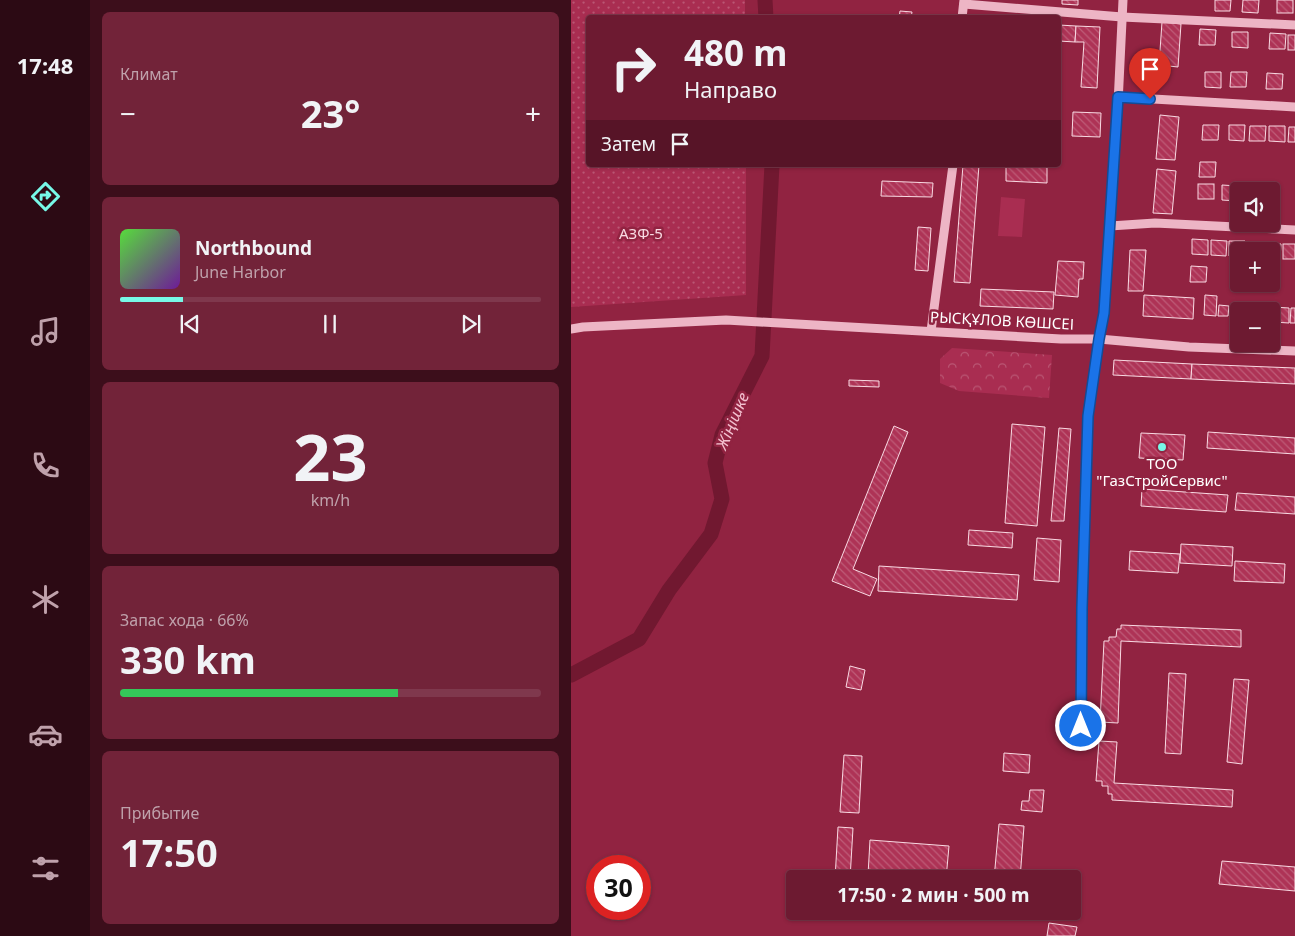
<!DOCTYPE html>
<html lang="ru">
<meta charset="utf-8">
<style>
:root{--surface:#6d1a31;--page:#722339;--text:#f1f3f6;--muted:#bfa1ab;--line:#7f384d;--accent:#77f8e7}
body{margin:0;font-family:"Noto Sans",sans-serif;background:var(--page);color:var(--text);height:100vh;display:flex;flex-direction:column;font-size:19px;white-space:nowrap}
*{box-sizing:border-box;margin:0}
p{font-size:16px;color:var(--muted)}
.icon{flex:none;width:28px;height:28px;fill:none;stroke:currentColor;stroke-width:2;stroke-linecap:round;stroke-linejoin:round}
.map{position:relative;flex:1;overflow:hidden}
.side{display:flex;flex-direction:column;gap:12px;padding:12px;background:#3c0e1b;width:481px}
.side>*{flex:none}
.guide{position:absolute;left:15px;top:15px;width:475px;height:152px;border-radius:5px;box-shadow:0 1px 4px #0004,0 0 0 1px var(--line);background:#6d1a31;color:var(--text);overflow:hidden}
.controls{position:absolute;left:659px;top:182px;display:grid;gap:10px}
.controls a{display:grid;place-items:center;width:50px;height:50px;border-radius:5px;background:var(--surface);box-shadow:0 1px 4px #0004,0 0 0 1px var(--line);font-size:25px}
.speed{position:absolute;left:15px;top:855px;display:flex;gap:10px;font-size:25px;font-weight:700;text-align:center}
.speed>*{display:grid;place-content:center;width:65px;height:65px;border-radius:50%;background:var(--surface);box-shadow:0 1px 4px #0004,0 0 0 1px var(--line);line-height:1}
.speed .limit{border:8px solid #d22;background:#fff;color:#111}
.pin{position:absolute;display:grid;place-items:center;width:42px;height:42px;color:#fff;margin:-51px -21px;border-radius:50% 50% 50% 0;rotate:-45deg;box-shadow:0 0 5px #0007}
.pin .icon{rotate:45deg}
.me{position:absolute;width:55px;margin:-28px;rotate:0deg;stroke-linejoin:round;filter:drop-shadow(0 0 4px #0008)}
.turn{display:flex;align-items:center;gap:18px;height:105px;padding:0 15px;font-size:22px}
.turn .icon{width:65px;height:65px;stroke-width:2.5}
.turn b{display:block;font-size:35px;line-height:42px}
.then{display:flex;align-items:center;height:48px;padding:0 15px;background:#0003;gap:10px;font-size:19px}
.big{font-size:38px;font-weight:700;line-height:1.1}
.side .widget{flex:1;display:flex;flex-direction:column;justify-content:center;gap:8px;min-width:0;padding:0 18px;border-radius:8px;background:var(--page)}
.side .dial{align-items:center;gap:0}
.dial b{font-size:65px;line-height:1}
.song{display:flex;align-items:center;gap:15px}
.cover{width:60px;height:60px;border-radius:8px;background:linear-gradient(135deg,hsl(110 70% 55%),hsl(280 70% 35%))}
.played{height:5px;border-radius:2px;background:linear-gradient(90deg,var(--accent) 15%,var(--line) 15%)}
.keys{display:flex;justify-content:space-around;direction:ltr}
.heat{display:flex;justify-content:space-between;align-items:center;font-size:28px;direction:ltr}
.charge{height:8px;border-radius:4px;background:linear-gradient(90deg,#34c759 66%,var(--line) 0)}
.trip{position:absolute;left:215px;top:870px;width:295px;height:50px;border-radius:5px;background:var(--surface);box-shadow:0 1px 4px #0004,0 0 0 1px var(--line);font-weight:700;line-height:50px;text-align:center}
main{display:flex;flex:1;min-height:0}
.menu{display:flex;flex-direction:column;width:90px;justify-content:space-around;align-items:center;background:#2c0a14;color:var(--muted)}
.menu .icon{width:35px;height:35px}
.menu .selected{color:var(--accent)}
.menu b{font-size:22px;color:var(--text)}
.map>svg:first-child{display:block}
.grass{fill:#a92d51}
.forest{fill:url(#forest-crowns)}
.garden{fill:url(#garden-dots)}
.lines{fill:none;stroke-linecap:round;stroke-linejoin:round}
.river{stroke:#711830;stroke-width:15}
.building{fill:url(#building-back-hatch);stroke:#f9dae3}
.minor{stroke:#edb5c5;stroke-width:9}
.route-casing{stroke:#114b97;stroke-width:12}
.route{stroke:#1a73e8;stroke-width:9}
.poi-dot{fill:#77f8e7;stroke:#912341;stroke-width:2}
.labels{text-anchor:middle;stroke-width:5;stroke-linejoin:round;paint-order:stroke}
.park-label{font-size:15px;fill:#f9dae3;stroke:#912341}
.street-label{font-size:15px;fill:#fff;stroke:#912341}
.poi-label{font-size:15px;fill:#fff;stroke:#912341}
.water-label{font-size:16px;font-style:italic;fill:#f3c1d0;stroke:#912341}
</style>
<main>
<nav class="menu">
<b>17:48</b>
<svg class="icon selected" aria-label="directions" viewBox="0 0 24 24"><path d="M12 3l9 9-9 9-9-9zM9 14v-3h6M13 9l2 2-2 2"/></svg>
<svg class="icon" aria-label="music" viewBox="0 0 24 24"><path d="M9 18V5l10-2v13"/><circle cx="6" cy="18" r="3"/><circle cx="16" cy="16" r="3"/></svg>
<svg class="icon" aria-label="phone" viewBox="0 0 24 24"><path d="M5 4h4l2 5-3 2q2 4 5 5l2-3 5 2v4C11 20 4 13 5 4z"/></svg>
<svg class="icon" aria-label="climate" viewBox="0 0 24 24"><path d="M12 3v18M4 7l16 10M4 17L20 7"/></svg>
<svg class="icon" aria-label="car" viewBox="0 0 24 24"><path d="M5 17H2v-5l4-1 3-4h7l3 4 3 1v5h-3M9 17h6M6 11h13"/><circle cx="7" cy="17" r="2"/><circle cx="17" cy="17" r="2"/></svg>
<svg class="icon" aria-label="filters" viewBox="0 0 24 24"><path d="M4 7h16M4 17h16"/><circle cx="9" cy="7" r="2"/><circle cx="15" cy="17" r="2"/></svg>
</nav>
<section class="side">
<div class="widget"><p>Климат</p>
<div class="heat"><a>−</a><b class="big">23°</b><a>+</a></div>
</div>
<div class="widget">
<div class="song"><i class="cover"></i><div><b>Northbound</b><p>June Harbor</p></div></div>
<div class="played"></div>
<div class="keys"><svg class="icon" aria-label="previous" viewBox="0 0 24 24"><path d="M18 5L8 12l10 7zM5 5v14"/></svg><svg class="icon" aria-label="pause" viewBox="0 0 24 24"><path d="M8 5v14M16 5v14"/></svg><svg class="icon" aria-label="next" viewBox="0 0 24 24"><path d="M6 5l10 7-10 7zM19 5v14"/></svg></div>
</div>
<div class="widget dial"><b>23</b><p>km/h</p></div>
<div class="widget"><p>Запас хода · 66%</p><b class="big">330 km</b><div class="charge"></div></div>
<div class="widget"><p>Прибытие</p><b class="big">17:50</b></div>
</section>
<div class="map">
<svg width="724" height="936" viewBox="0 0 724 936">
<defs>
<pattern id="forest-crowns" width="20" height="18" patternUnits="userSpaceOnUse" patternTransform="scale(1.25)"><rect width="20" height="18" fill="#a92d51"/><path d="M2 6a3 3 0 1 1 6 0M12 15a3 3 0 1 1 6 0" fill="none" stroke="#ba5774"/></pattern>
<pattern id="garden-dots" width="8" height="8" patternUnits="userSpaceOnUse" patternTransform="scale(1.25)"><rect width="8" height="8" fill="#a92d51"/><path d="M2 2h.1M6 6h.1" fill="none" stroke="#ba5774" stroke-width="1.8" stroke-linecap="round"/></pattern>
<pattern id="building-back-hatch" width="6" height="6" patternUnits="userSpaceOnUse" patternTransform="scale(1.25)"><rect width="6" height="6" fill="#ae3356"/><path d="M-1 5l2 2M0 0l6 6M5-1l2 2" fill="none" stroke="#be5c78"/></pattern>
</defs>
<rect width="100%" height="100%" fill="#912341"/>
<path class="grass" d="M430 197 454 199 451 237 427 236Z"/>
<path class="forest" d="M381 348 481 355 478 398 388 391 369 383V359Z"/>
<path class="garden" d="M0 0H174V17L18 18V165H175V295L0 307Z"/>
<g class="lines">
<g class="river">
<path d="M194 0 195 18"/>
<path d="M0 675 68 639 98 590 140 534 151 499 144 463 151 435 191 356 201 165"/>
</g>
</g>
<g class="building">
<path d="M491 0H507V5L491 4Z"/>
<path d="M644 0H660L659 11H644Z"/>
<path d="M672 0H688L687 13 671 12Z"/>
<rect x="706" y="0" width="16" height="13"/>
<path d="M329 11 341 12 340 18H328Z"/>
<path d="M591 22 610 24 607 67 588 65Z"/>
<path d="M488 25 505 26 504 42 488 41Z"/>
<path d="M505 26 529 27 526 88 510 87 513 42H504Z"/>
<path d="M629 29 645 30 644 45H628Z"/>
<path d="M661 32H677V48L661 47Z"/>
<path d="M699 33 715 34 714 49H698Z"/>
<rect x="717" y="35" width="7" height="15"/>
<path d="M634 72H650V88L634 87Z"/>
<path d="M660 72H676L675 87H659Z"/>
<path d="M696 73 712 74 711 89H695Z"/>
<path d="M502 112 530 113 529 137 501 136Z"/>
<path d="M589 115 608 117 604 160 585 159Z"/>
<path d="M632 125H648L647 140H631Z"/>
<path d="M658 125H674L673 141 658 140Z"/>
<path d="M679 126H695L694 141H678Z"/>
<path d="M698 126H714V142L698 141Z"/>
<path d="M718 127H724V142H717Z"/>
<path d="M629 162H645L644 177H628Z"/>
<path d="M392 165H408L399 283 383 282Z"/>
<path d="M435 165 476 167V183L435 181Z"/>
<path d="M586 169 605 171 601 214 582 213Z"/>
<path d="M311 181 362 183 361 197 310 196Z"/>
<rect x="627" y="184" width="16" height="15"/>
<path d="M651 185 667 186 666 201 651 200Z"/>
<path d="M693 187 709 188V203H700V191H693Z"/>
<path d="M347 227 360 228 357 271 344 270Z"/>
<path d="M621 239 637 240V255L621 254Z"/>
<path d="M640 240 656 241 655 256 640 255Z"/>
<path d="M658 241H674V251H668V256H658Z"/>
<path d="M694 243 710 244 709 259H700V251H694Z"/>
<rect x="712" y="244" width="12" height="15"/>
<path d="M559 250H575L572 291H557Z"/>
<path d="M487 261 513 262 512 279H508L507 297 484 295Z"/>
<path d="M620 266 636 267 635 282H619Z"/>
<path d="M410 289 483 292 482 309 409 306Z"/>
<path d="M573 295 623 298 622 319 572 316Z"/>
<path d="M634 295 646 296 645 316 633 315Z"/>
<path d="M648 305 658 306 657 316H647Z"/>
<path d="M685 306H701L700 321V311H685Z"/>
<path d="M702 307 718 308V323L702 322Z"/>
<path d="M720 308H724V323H719Z"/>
<path d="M543 360 621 364 620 379 542 375Z"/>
<path d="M621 364 724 368V384L620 379Z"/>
<path d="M278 380 308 381V387L278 386Z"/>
<path d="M441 424 474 427 466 526 434 523Z"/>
<path d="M323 426 337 432 282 569 306 579 299 596 261 581Z"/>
<path d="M488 428 500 429 493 521H480Z"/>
<path d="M637 432 724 438V454L636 448Z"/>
<path d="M570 433 614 435 612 460 568 458Z"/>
<path d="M571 489 657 495 655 512 570 506Z"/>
<path d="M666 493 724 497V514L664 510Z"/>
<path d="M398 530 442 533 441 548 397 545Z"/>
<path d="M466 538 490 540 488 582 463 580Z"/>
<path d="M610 544 662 547 661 566 609 563Z"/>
<path d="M559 551 609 554 607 573 558 570Z"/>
<path d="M664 561 714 564 713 583 663 581Z"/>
<path d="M308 566 448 575 446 600 307 591Z"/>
<path d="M550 625 670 630V647L550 641 547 723 529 722 533 641H538V637H545L546 629H550Z"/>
<path d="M279 666 294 670 290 690 275 687Z"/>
<path d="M598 673 615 674 610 754 594 753Z"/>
<path d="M663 679 678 680 671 764 656 762Z"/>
<path d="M528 741 546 742 543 783 662 790 661 807 541 800V794H537V786H531V781H525Z"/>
<path d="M433 753 459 755 458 773 432 771Z"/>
<path d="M273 755 291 756 288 813 269 812Z"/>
<path d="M459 790H473L471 812 450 810 451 801H458Z"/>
<path d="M428 824 453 826 449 879H423Z"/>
<path d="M267 827 282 828 279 879H264Z"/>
<path d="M299 840 378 846 375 879H345L297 875Z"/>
<path d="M651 861 724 867V891L648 884Z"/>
<path d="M478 923 506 927 504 936H476Z"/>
</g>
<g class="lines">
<g class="minor">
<path d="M393 4 551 17 724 25"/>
<path d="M391 18 393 0"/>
<path d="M547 97 724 107"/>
<path d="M539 226 584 223 724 230"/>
<path d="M0 329 12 327 155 320 490 339H528L618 347 724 351"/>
<path d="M360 331 382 165"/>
<path d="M510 726 511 608 517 416 528 339 533 313 547 104 552 0"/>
</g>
</g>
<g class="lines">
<g class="route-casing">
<path id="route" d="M510 726 511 608 517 416 528 339 533 313 547 97 579 99"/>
</g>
<use href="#route" class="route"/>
</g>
<circle class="poi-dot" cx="591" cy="447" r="5"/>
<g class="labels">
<g class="park-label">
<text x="70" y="239">АЗФ-5</text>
</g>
<g class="street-label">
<text transform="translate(431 321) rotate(3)" y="5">РЫСҚҰЛОВ КӨШСЕІ</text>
</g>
<g class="poi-label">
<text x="591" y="469">ТОО<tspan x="591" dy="17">"ГазСтройСервис"</tspan></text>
</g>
<g class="water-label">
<text transform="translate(161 421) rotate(-67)" y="6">Жіңішке</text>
</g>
</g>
</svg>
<div class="controls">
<a><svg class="icon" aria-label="sound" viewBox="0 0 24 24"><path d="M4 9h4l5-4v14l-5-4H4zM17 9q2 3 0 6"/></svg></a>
<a>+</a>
<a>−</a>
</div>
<div class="speed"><div class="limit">30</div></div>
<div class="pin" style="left:579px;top:99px;background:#d93025"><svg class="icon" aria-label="arrive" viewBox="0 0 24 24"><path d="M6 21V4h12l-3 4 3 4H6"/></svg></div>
<svg class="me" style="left:510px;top:726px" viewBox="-20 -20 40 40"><circle r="17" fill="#1a73e8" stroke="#fff" stroke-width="3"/><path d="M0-11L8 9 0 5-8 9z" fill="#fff"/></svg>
<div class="trip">17:50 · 2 мин · 500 m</div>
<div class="guide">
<div class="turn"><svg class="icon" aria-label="right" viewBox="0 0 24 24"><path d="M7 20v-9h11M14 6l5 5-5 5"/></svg><div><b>480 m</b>Направо</div></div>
<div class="then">Затем<svg class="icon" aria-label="arrive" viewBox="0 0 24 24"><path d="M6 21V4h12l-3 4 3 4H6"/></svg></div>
</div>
</div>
</main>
